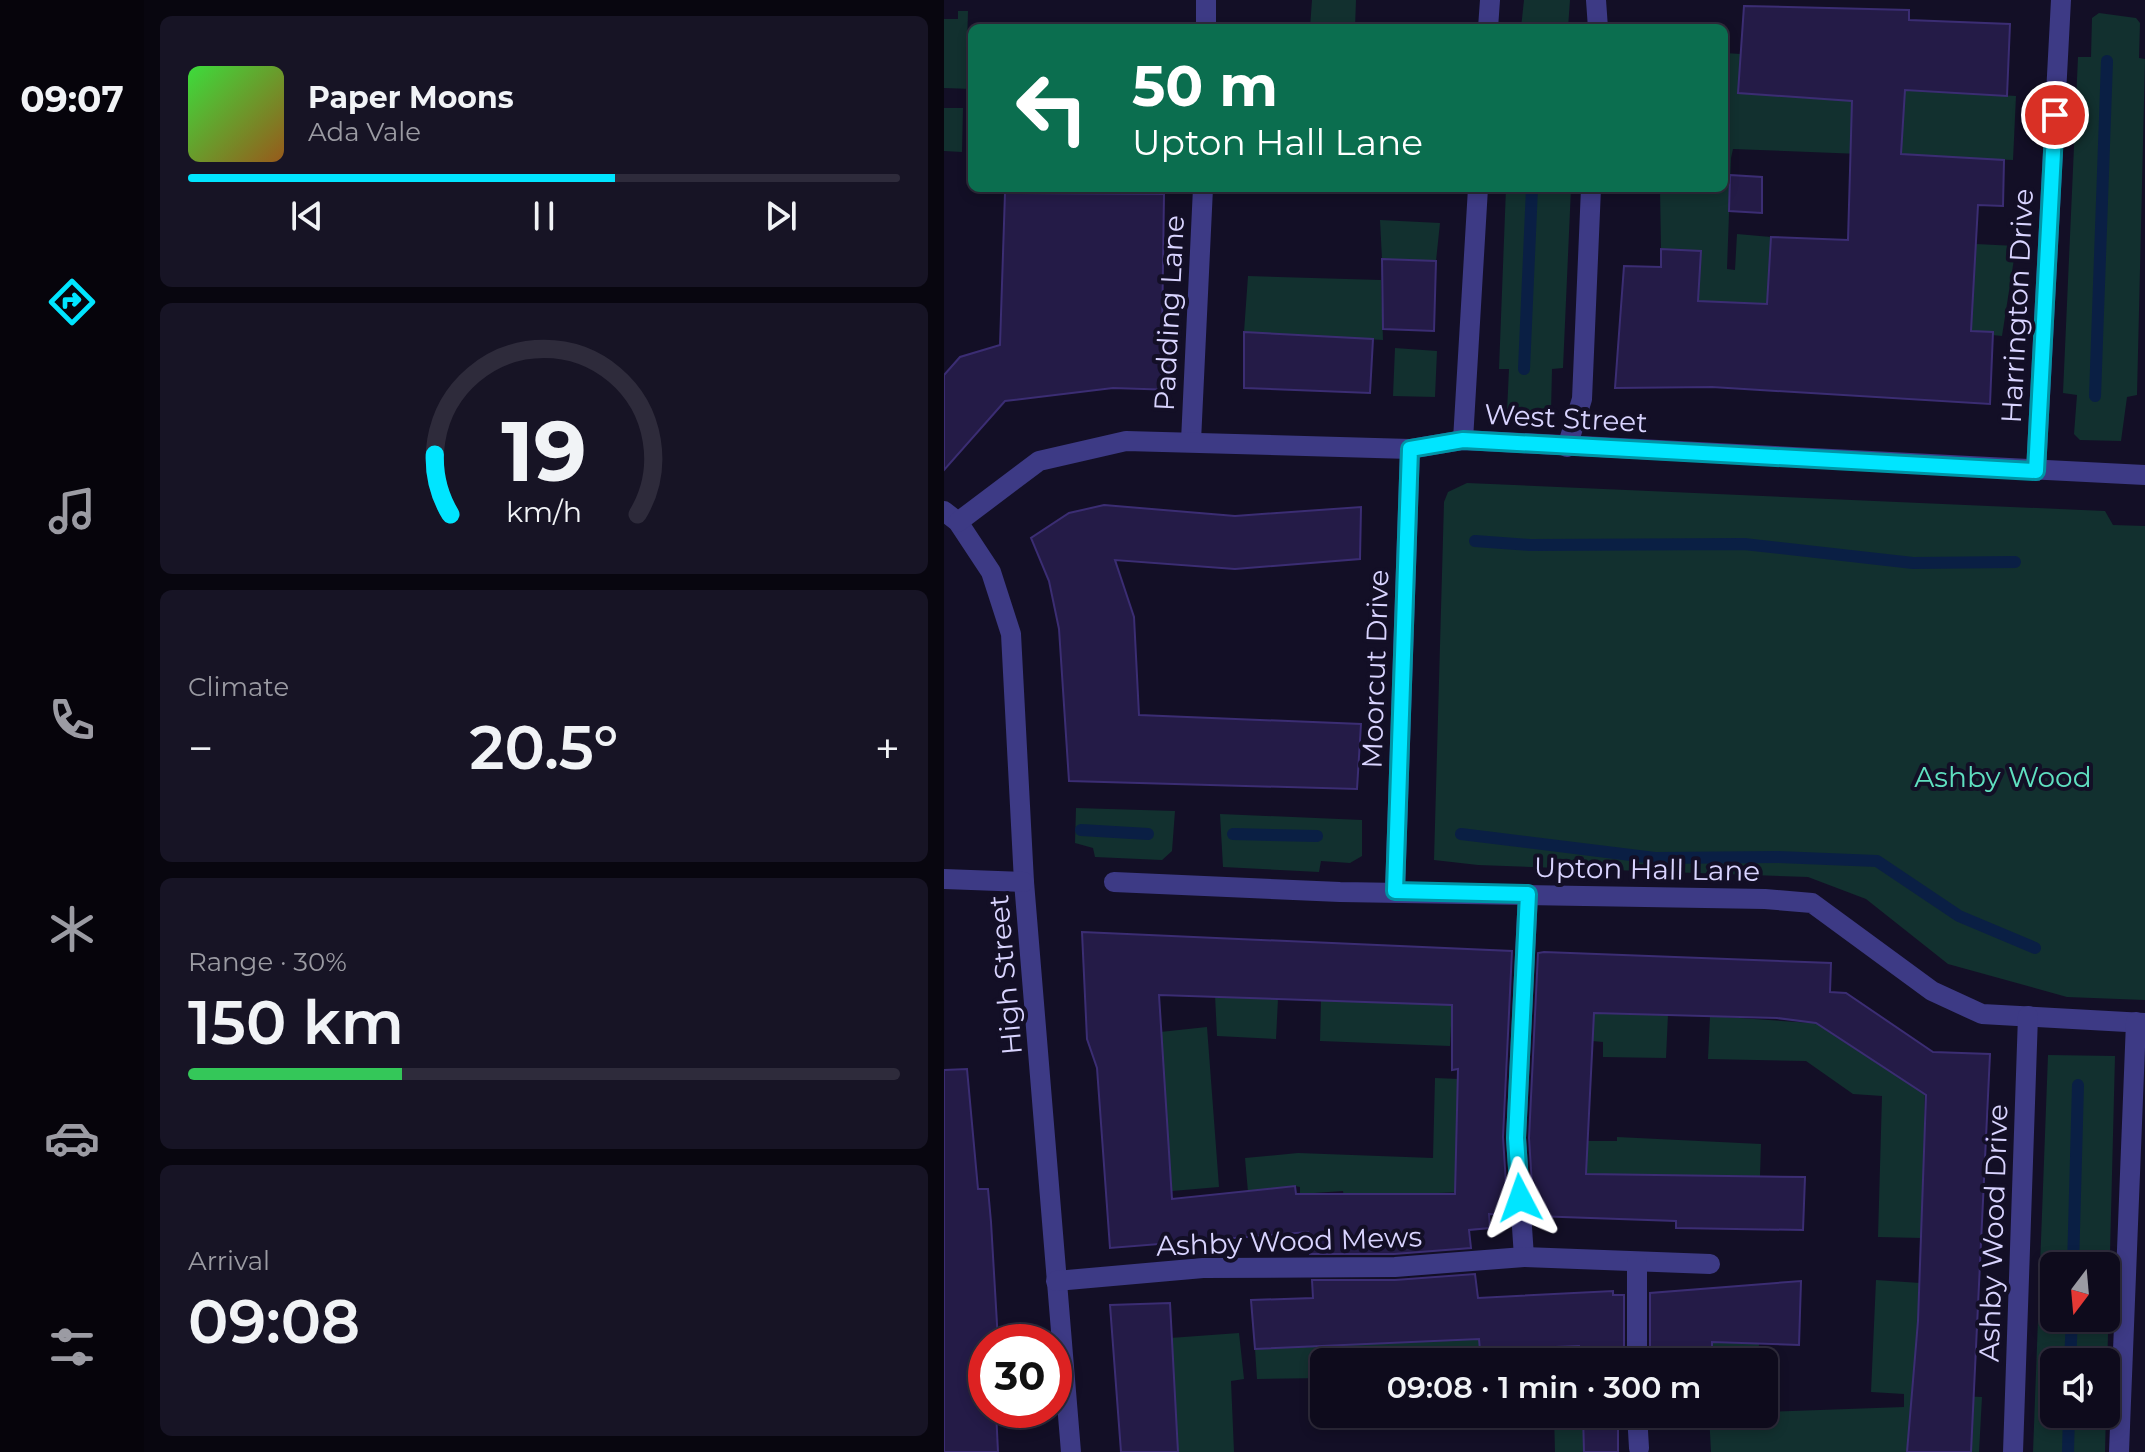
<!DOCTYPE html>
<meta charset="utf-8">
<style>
:root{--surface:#0e0b1c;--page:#171425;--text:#f1f3f6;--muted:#9b9ba3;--line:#2e2b3b;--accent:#00e5ff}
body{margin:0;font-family:Montserrat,sans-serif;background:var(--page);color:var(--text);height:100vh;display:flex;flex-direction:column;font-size:30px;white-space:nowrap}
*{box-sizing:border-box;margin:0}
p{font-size:26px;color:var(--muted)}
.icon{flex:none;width:44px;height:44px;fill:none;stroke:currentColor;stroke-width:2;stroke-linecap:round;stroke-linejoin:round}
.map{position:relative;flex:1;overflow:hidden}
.drawer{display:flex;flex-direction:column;gap:16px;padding:16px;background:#08060f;width:800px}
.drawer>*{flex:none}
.banner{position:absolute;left:24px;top:24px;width:760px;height:168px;border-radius:12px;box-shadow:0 4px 12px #0003,0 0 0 2px var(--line);background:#0b6e4f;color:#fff;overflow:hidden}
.needle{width:52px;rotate:196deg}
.buttons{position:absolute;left:1096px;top:1252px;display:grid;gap:16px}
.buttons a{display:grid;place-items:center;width:80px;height:80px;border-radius:12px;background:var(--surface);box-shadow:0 4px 12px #0003,0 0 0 2px var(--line);font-size:40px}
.speed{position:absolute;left:24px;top:1324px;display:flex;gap:16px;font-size:40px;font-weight:700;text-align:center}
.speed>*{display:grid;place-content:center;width:104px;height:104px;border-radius:50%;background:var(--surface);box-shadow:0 4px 12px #0003,0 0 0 2px var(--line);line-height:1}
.speed .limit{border:12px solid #d22;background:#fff;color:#111}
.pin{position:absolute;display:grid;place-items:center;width:68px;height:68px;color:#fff;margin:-34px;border:4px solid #fff;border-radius:50%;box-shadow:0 2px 8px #0007}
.me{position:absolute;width:88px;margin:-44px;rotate:356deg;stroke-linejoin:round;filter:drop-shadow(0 0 6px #0008)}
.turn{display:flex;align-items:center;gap:28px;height:168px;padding:0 32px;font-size:36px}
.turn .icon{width:104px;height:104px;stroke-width:2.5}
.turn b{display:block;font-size:56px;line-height:68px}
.big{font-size:60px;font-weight:600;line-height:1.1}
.drawer .tile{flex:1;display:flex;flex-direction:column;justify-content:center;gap:12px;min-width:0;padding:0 28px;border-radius:12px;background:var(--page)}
.drawer .dial{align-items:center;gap:0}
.dial svg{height:208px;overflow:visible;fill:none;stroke:var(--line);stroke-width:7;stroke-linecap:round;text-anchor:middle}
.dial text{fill:var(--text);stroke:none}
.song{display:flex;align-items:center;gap:24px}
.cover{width:96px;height:96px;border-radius:12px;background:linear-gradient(135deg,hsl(120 70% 55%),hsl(30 70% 35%))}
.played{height:8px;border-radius:4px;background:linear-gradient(90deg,var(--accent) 60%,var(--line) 60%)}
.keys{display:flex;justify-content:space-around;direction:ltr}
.heat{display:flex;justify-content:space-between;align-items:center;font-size:44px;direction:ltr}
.charge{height:12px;border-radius:6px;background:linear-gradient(90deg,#34c759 30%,var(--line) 0)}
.trip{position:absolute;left:366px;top:1348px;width:468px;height:80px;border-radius:12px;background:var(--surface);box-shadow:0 4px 12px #0003,0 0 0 2px var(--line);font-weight:600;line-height:80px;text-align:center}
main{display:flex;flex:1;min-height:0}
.tab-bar{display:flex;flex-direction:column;width:144px;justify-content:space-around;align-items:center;background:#06040b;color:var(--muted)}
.tab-bar .icon{width:56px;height:56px}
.tab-bar .active{color:var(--accent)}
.tab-bar b{font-size:36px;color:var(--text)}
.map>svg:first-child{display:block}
.green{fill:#12302f;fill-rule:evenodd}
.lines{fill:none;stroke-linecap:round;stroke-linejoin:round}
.stream{stroke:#0a1f44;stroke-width:12}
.building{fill:#241b47;stroke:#3b2d73;stroke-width:2;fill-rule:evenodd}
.minor{stroke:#3d3a85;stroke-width:20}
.route-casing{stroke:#0095a6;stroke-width:20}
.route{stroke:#00e5ff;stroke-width:14}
.labels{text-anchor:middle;stroke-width:8;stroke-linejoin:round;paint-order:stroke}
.street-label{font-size:28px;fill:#d9d4ff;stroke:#130f26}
.park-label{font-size:28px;fill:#5fe0c0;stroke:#130f26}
</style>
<main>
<nav class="tab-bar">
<b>09:07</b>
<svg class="icon active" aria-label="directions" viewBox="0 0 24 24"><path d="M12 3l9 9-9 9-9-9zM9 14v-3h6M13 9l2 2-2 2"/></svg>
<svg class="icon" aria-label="music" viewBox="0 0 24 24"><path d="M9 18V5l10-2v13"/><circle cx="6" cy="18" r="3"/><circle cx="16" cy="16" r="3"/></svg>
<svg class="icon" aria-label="phone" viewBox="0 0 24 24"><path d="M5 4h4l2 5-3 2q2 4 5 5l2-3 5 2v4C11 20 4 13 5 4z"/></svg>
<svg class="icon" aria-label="climate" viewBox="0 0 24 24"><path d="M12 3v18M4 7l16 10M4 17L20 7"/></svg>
<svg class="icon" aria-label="car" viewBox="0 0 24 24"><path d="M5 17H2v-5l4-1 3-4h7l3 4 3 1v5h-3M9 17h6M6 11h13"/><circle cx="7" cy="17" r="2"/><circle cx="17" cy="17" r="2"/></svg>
<svg class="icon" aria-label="filters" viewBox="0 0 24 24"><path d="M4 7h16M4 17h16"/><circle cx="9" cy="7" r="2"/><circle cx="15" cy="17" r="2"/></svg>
</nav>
<section class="drawer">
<div class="tile">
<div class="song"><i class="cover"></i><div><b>Paper Moons</b><p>Ada Vale</p></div></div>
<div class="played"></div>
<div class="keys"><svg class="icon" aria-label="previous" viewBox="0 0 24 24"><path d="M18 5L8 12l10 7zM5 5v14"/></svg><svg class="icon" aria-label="pause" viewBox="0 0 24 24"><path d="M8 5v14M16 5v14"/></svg><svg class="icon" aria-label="next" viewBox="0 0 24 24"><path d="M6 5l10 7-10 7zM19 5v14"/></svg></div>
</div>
<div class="tile dial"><svg viewBox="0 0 100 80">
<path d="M14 69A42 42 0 1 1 86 69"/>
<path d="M14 69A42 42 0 0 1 8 46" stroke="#00e5ff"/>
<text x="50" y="56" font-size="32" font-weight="700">19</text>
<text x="50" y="72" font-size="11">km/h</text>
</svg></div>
<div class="tile"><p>Climate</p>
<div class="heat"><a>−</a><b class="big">20.5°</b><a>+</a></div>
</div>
<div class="tile"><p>Range · 30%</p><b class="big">150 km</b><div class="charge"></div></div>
<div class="tile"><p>Arrival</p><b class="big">09:08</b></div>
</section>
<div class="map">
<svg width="1201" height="1452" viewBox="0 0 1201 1452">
<rect width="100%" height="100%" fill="#130f26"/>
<g class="green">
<path d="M368 0H412L411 28H366Z"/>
<path d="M580 0H626L624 28H577Z"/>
<path d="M14 11H24L23 46 28 47V89L0 88V19H14Z"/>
<path d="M1155 13 1192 18 1196 23 1195 58 1201 59 1193 395 1183 397 1177 441 1136 440 1130 434 1133 395 1119 393 1134 57H1147L1148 18Z"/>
<path d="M780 53 797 54 795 93 825 95 860 61 859 98 960 101 961 89 1072 96 1069 160 789 149 787 158 783 269 791 270 793 234 827 237 825 275 1030 281 1032 244 1072 246 1058 336 988 329 829 304 791 303V343L678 296 755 288 757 251 717 249 716 188H780Z"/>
<path d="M0 108H19L18 152 0 151Z"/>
<path d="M562 188H627L619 368 608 369 607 412 601 417 563 412 565 369H555Z"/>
<path d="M436 220 496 223 492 261 438 259Z"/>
<path d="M304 276 437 280 439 340 300 332Z"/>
<path d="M451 348 493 351 491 397 449 396Z"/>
<path d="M523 483 1161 511 1169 525 1201 526V1000L1123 997 1004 964 922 899 864 877 534 865 490 860 500 502 504 492Z"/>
<path d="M132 808 231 811 228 851 218 860 151 857 149 848 131 843Z"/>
<path d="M276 814 418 820V856L406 863 377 861 375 872 279 867Z"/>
<path d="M271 995 334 999 332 1039 273 1036Z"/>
<path d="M377 1000 508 1005 506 1046 376 1041Z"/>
<path d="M871 1005 882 1030 954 1077 981 1085 978 1238 934 1237 938 1096 909 1094 862 1061 764 1059 766 1016 868 1023Z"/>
<path d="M649 1012 724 1014 722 1058 659 1057V1042L648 1041Z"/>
<path d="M263 1027 275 1187 228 1191 216 1032Z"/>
<path d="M1104 1055 1171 1056 1161 1452H1089ZM1110 1266H1162V1318H1110ZM1110 1362H1162V1414H1110Z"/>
<path d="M491 1078 515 1079 511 1169 543 1191 400 1197 399 1191 356 1194V1187L351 1186 304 1192 301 1158 354 1153 489 1158Z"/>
<path d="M673 1137 817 1144 816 1176 642 1174V1141H673Z"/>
<path d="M932 1280 976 1283 990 1395 1038 1397 1035 1452H767L765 1414 960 1407V1394L927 1392Z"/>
<path d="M295 1333 300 1379 287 1381 290 1452H234L226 1338Z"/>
<path d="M535 1339 536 1350 635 1346 636 1362H380V1378L313 1379 311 1349Z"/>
<path d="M768 1342 815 1344 814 1362H768Z"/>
<path d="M610 1414H639L640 1452H611Z"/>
</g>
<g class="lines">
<g class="stream">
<path d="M580 369 588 188"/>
<path d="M1151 396 1163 61"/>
<path d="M531 541 586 545 800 544 969 563 1071 562"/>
<path d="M137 830 204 834"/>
<path d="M289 834 373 836"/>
<path d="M517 834 711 858 834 857 933 861 1015 916 1091 948"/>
<path d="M1129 1266 1134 1085"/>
<path d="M1126 1362 1128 1318"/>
<path d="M1124 1452 1125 1414"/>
</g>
</g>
<g class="building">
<path d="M800 6 965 10V20L1066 24 1063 96 961 90 957 154 1060 160 1059 206 1034 205 1027 331 1049 332 1046 404 768 387 671 388 680 266 717 267V249L757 251 754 301 823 304 827 237 904 240 908 101 794 93Z"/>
<path d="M786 175 818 177V213L785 211Z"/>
<path d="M61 193 220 194 218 334H232L230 390 169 388 61 401 0 470V375L16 357 56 345Z"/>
<path d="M438 259 492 261 490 331 439 329Z"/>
<path d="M300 332 429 339 426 393 300 388Z"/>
<path d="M160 505 291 516 417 507 416 559 291 569 171 560 190 617 195 715 417 724 413 789 125 781 115 629 105 581 87 538 125 513Z"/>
<path d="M138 932 568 951 559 1137 564 1215 545 1214 546 1228 525 1230 527 1248 450 1254H366L364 1232 166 1248 153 1068 143 1039ZM215 995 508 1005V1070L514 1069 511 1194H352L351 1186 228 1199Z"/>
<path d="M600 952 887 963 886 992 902 993 989 1052 1046 1054 1027 1452H963L974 1321 982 1095 872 1023 833 1018 650 1013 642 1174 861 1177 859 1230 732 1228V1221L590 1216 585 1138 594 953Z"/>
<path d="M23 1069 34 1189H44L47 1222 54 1341 42 1342V1411L52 1410 54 1452H0V1070Z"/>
<path d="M531 1274 534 1298 669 1291V1295H680V1362H636L635 1346 536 1350 535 1339 311 1349 307 1300 369 1298 368 1280H451Z"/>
<path d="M857 1281 855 1345 768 1342V1362H706V1293Z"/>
<path d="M226 1303 234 1452H177L166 1305Z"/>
<path d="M639 1414H680L681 1425H674V1452H640Z"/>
<path d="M706 1414H765L766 1425H707Z"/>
</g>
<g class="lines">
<g class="minor">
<path d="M652 0 654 28"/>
<path d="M262 28V0"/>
<path d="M544 28 546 0"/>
<path d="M519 440 534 188"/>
<path d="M247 441 259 188"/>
<path d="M623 447 638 399 647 188"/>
<path d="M1092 471 1117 0"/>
<path d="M0 511 14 522 47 572 67 634 80 882 127 1452"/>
<path d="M14 522 95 461 182 441 466 449 519 440 1201 475"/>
<path d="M0 879 80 882"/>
<path d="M170 882 396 892 821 899 868 903 988 991 1038 1014 1201 1023"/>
<path d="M451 891 466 449"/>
<path d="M580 1257 572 1138 584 894"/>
<path d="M112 1281 259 1268 451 1267 580 1257 766 1264"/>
<path d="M693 1362V1262"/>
<path d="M693 1414 695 1448"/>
<path d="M1069 1452 1084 1016"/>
<path d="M1175 1452 1192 1022"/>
</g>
</g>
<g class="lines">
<g class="route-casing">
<path id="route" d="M576 1198 572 1138 584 894 451 891 466 449 519 440 1092 471 1111 115"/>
</g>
<use href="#route" class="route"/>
</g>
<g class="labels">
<g class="street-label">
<text transform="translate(1073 306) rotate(-87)" y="10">Harrington Drive</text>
<text transform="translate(225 313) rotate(-87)" y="10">Padding Lane</text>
<text transform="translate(622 418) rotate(3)" y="10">West Street</text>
<text transform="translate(431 669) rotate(-88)" y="10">Moorcut Drive</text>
<text transform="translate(703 869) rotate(1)" y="10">Upton Hall Lane</text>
<text transform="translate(61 975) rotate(-95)" y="10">High Street</text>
<text transform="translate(1049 1233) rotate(-88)" y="10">Ashby Wood Drive</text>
<text transform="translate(345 1241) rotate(-2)" y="10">Ashby Wood Mews</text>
</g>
<g class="park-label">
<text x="1059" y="787">Ashby Wood</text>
</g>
</g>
</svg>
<div class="buttons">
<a><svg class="needle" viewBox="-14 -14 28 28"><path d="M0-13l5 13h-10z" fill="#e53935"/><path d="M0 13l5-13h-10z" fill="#9b9ba3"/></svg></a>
<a><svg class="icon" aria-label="sound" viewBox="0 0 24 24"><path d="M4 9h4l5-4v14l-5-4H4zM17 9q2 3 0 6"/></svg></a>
</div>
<div class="speed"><div class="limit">30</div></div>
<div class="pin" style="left:1111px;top:115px;background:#d93025"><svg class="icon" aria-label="arrive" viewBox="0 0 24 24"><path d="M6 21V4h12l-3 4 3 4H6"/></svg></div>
<svg class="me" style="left:576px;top:1198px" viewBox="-20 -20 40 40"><path d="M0-17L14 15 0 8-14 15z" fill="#00e5ff" stroke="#fff" stroke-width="4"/></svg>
<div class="trip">09:08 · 1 min · 300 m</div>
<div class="banner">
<div class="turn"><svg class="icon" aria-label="left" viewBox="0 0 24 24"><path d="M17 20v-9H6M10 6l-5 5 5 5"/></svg><div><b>50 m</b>Upton Hall Lane</div></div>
</div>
</div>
</main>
